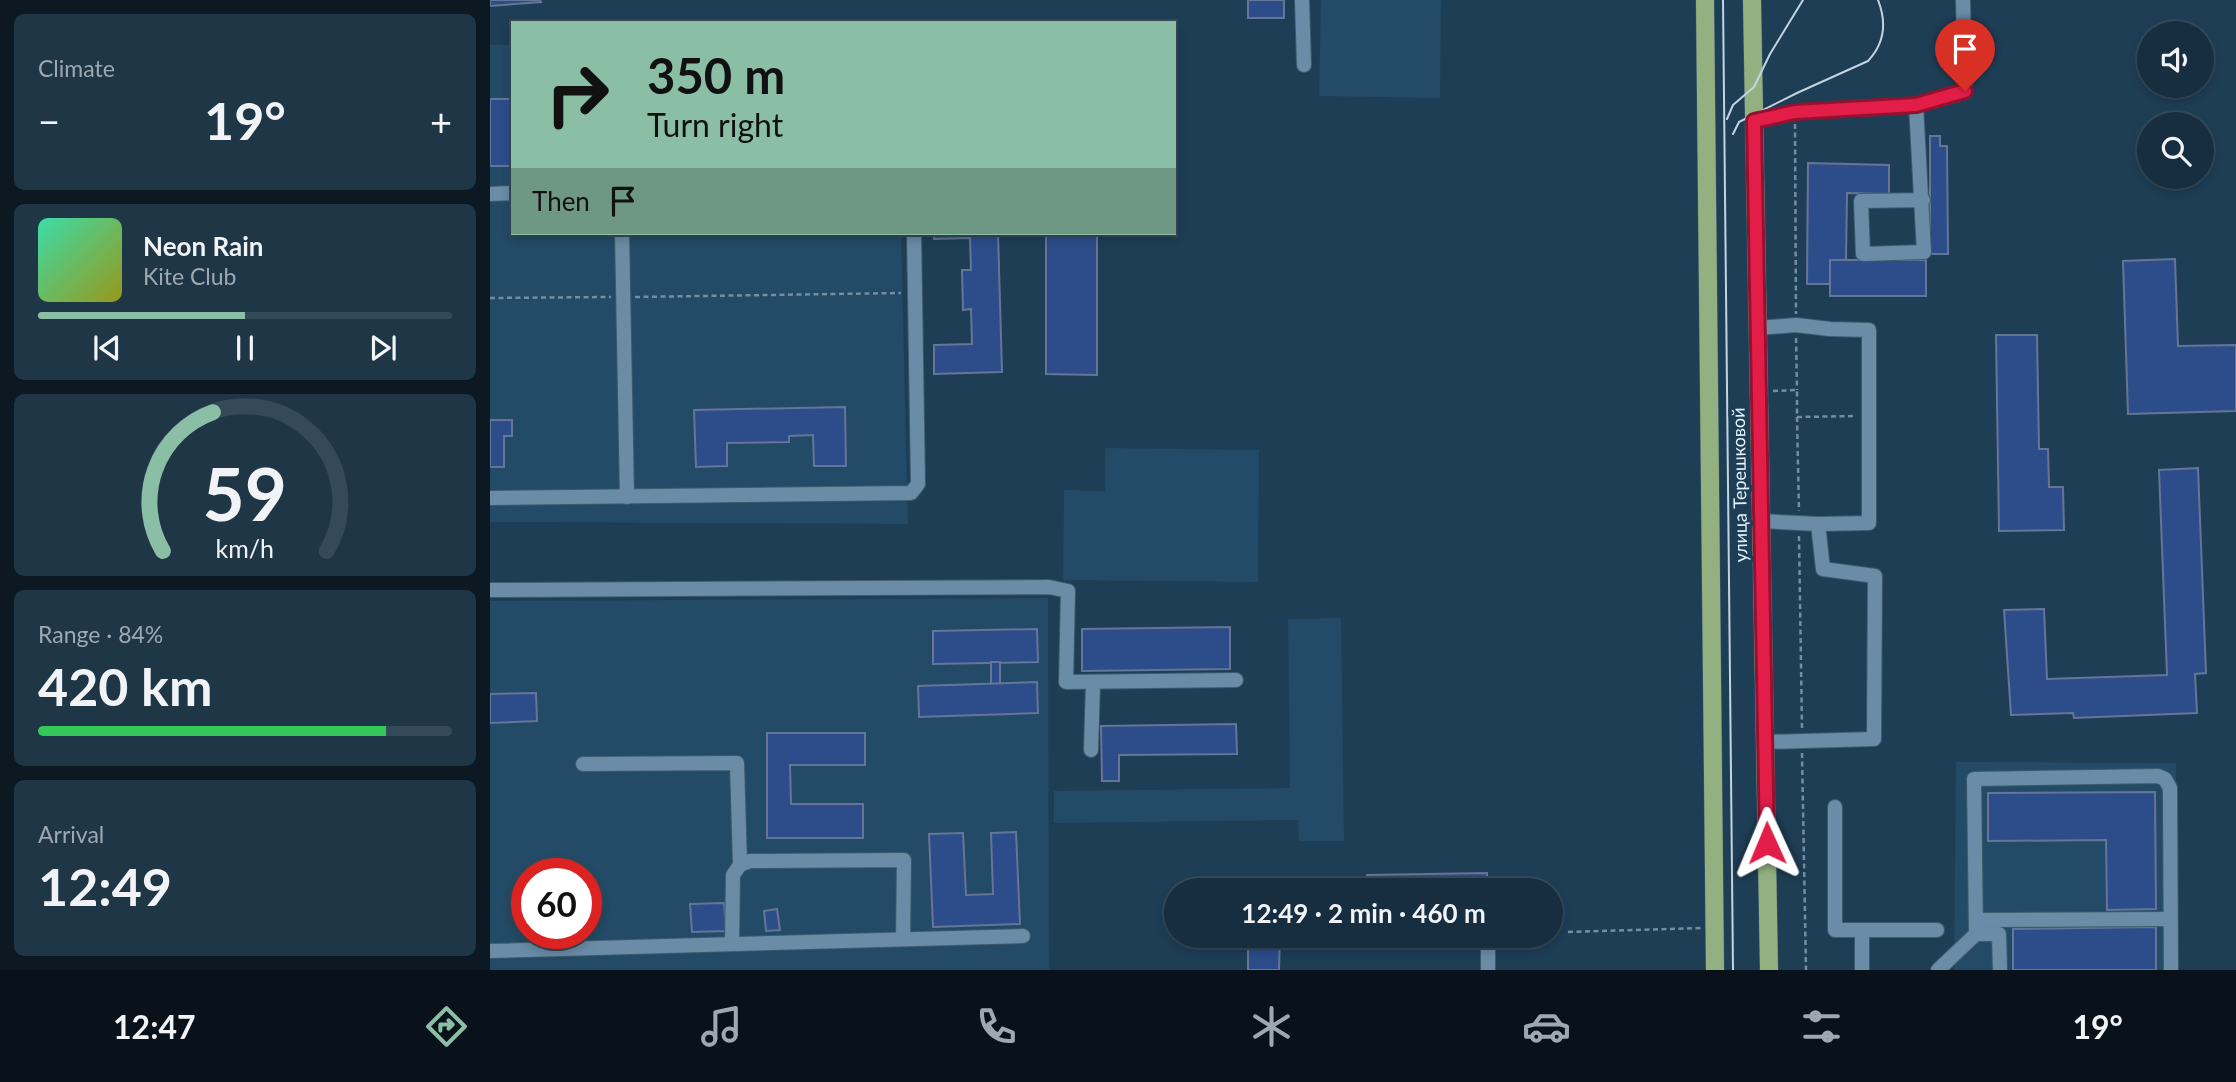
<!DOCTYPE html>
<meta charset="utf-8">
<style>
:root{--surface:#162e40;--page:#1f3647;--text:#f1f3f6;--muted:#9ea8b1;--line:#354a59;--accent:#8abfa5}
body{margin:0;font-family:Lato,sans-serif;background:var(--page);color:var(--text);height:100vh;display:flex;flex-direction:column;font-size:26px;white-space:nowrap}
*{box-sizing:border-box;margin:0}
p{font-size:23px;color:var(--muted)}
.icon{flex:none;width:38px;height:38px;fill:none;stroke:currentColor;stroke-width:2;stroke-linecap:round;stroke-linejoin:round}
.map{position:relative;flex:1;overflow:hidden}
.drawer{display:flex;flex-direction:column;gap:14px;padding:14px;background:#0c1923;width:490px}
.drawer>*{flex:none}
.hud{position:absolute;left:21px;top:21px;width:665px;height:214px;border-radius:0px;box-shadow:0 4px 10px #0003,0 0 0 2px var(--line);background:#8abfa5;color:#111;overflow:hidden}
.buttons{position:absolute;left:1647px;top:21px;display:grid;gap:14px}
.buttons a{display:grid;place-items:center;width:77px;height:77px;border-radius:50%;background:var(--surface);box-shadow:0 4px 10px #0003,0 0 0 2px var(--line);font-size:35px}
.speed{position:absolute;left:21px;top:858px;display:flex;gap:14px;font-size:35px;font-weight:700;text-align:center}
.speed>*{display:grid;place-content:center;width:91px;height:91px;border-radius:50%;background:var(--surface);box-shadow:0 4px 10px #0003,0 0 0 2px var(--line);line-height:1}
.speed .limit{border:10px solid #d22;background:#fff;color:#111}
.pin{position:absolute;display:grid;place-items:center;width:60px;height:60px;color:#fff;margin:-72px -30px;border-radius:50% 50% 50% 0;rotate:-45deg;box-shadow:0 0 7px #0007}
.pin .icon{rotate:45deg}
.me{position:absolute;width:77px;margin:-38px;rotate:359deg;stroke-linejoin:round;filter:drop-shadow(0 0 5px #0008)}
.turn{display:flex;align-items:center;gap:24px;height:147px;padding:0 21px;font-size:32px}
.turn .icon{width:91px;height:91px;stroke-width:2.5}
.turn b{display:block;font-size:49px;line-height:60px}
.then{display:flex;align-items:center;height:66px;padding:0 21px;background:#0003;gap:14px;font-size:26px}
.big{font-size:52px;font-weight:700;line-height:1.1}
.drawer .widget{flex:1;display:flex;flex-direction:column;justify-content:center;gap:10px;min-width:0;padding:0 24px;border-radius:10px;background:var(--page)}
.drawer .dial{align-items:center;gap:0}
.dial svg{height:182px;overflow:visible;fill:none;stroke:var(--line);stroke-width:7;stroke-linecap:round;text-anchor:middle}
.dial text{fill:var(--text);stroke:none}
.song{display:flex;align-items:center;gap:21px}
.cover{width:84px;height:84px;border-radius:10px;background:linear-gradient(135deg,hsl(160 70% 55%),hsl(60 70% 35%))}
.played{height:7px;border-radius:4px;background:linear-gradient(90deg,var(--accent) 50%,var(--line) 50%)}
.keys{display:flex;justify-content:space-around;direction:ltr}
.heat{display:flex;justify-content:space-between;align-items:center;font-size:38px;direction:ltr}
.charge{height:10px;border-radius:5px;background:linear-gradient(90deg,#34c759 84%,var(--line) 0)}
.trip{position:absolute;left:674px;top:878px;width:399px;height:70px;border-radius:35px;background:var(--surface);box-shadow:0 4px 10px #0003,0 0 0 2px var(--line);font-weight:700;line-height:70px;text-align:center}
.menu{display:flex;height:112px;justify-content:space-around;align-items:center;background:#09121a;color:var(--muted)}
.menu .icon{width:49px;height:49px}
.menu .current{color:var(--accent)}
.menu b{font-size:32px;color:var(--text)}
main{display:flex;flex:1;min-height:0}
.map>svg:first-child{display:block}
.built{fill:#234a66;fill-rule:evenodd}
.building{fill:#2c4d8a;stroke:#647697;stroke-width:2}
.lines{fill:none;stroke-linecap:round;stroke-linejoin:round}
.minor-casing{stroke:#3e5b6d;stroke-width:16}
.major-casing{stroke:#3e5b6d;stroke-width:19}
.path{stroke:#748da0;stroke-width:2.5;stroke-dasharray:5 3.5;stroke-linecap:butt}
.minor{stroke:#6a8ca7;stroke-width:14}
.major{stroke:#93b180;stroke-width:18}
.tram{stroke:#c2d3e2;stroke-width:2}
.route-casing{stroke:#92132f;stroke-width:18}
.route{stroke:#e11d48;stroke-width:12}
.labels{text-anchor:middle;stroke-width:7;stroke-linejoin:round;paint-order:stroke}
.street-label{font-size:18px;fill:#e4f3ff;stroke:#1e3e56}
</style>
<main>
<section class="drawer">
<div class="widget"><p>Climate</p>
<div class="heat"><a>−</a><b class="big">19°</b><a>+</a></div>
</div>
<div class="widget">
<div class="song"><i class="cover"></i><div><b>Neon Rain</b><p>Kite Club</p></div></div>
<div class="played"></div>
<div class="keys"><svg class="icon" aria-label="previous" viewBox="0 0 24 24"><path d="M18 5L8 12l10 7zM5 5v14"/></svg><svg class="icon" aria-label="pause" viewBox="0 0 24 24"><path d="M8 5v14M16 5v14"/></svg><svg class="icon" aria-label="next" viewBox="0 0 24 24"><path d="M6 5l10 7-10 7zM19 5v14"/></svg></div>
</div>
<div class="widget dial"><svg viewBox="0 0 100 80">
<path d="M14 69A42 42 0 1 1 86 69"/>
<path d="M14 69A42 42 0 0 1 36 8" stroke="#8abfa5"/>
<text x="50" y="56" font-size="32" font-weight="700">59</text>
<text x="50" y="72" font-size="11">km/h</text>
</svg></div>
<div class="widget"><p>Range · 84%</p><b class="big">420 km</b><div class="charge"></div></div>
<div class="widget"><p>Arrival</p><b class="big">12:49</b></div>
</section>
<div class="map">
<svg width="1746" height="970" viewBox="0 0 1746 970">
<rect width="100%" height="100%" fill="#1e3e56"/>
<g class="built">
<path d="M831 0H951L950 98 829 96Z"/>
<path d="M0 45H23V233H411L418 524 0 522Z"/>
<path d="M615 448 769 450 768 582 573 580 574 490 615 491Z"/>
<path d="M558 598 559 970H0V601ZM37 873H96V933H37Z"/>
<path d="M851 618 854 841H809L808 820 564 823V791L800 788 798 619Z"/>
<path d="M1466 762 1686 763 1685 970H1464Z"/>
</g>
<g class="building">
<path d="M0 0H50L51 2 0 6Z"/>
<rect x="758" y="0" width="36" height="18"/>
<rect x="0" y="99" width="23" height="67"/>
<path d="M1440 136H1450V146H1457L1458 254H1440Z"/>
<path d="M1318 163 1399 165V194L1357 193 1356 260H1340V284H1317Z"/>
<path d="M444 233H508L512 372 444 374V345L482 344 481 309 473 310 472 270H481L480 238 444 239Z"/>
<path d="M556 233H607V375L556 374Z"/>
<path d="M1685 259 1688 346 1746 345V411L1638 414 1633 261Z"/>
<rect x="1340" y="260" width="96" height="36"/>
<path d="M1506 335H1547L1549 449H1558L1559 487H1573L1574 530 1509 531Z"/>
<path d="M355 407 356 466H324L323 435 299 436V442L237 443V466L206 467 204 410Z"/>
<path d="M0 420H22V436H14V467H0Z"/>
<path d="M1708 468 1716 673 1705 674 1707 713 1584 718 1583 713 1521 715 1514 610 1554 609 1557 679 1677 675 1669 470Z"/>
<path d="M740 627V669L592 671V629Z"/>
<path d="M547 629 548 662 443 664V631Z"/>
<rect x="501" y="662" width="9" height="22"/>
<path d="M547 682 548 713 429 717 428 686Z"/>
<path d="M46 693 47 721 0 723V694Z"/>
<path d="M746 724 747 754 629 755V781H612L611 726Z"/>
<path d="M277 733H375V765H300L301 804H373V838H277Z"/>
<path d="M1665 792 1666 909 1617 910 1616 840 1498 841V793Z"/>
<path d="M526 832 530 924 443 927 439 834 473 833 476 895 503 894 501 833Z"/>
<path d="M997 873V891H878L877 875Z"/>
<path d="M704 883 771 884V891H704Z"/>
<path d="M234 903 236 931 202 932 200 904Z"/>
<path d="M287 909 290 930 276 931 274 911Z"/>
<path d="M1666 927V970H1523V929Z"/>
<path d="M40 933H69V943L41 944Z"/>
<path d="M758 936H790L789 970H758Z"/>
</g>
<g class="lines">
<g class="minor-casing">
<g id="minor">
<path d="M812 0 814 65"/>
<path d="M1426 105 1434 252 1373 254 1371 201 1433 200"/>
<path d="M1264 121 1305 112 1426 105 1475 91 1473 0"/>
<path d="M0 194 23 193"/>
<path d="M132 233 137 497"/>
<path d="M1268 328 1306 325 1340 329 1379 330V523L1328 524"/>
<path d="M0 498 421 493 428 484 424 233"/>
<path d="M1271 521 1328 524 1333 569 1385 576 1384 739 1275 742"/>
<path d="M0 590 559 587 578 591 576 682 746 680"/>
<path d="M601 750 603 682"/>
<path d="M93 764 247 763 250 865"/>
<path d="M1345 807V930H1372V970"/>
<path d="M1486 920 1680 919"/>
<path d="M1372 930H1447"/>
<path d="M1486 934 1484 779 1668 776 1675 779 1680 788 1681 970"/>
<path d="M998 936V970"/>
<path d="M242 943 243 875 250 865 260 861 414 860 413 939"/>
<path d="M0 951 533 936"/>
<path d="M1448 970 1486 934H1509L1510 970"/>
</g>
</g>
<g class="major-casing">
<g id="major">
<path d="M1215 0 1225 970"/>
<path d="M1262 0 1279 970"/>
</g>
</g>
<g class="path">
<path d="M1305 124 1306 314"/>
<path d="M145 297 411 293"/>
<path d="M0 298 121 297"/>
<path d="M1306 338 1307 390"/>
<path d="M1283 391 1307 390V417L1366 416"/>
<path d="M1307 417 1309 511"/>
<path d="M1309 536 1312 728"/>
<path d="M1312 753 1316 970"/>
<path d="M1078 932 1211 928"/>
</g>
<use href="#minor" class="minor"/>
<use href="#major" class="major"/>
<g class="tram">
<path d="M1233 0 1243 970"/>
<path d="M1237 119 1243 105 1264 87 1280 54 1313 0"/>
<path d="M1243 134 1249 122 1307 93 1378 61C1395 43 1397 23 1388 0"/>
</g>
</g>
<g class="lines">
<g class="route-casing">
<path id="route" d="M1277 843 1264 121 1305 112 1426 105 1475 91"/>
</g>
<use href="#route" class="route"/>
</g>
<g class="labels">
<g class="street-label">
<text transform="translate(1250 485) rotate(-91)" y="6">улица Терешковой</text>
</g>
</g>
</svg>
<div class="buttons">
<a><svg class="icon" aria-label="sound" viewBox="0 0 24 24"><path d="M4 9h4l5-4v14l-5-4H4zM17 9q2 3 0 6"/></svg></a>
<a><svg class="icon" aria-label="search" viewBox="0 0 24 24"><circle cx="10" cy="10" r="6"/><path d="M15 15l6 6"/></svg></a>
</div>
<div class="speed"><div class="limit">60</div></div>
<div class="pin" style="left:1475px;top:91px;background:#d93025"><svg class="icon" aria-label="arrive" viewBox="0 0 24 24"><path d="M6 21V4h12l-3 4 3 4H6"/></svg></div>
<svg class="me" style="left:1277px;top:843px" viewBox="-20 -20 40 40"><path d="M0-17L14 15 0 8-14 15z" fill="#e11d48" stroke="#fff" stroke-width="4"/></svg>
<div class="trip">12:49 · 2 min · 460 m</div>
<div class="hud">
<div class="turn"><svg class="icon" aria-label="right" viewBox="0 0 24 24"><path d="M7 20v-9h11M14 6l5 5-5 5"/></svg><div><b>350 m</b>Turn right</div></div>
<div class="then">Then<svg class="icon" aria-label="arrive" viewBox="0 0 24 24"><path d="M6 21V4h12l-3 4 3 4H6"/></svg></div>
</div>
</div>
</main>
<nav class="menu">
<b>12:47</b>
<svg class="icon current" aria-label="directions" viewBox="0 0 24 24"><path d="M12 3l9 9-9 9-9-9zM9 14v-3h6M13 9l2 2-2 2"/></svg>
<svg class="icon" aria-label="music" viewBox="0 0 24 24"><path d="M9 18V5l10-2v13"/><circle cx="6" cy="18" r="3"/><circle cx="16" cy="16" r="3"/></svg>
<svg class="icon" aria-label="phone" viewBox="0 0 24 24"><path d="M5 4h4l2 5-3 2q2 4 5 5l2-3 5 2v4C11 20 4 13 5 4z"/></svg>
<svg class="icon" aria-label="climate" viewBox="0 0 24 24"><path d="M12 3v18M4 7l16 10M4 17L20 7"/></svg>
<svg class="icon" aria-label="car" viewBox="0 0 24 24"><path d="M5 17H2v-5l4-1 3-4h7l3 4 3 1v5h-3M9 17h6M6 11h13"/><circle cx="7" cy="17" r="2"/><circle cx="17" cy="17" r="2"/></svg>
<svg class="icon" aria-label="filters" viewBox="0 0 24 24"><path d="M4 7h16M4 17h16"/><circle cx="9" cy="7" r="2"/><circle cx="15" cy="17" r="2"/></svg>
<b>19°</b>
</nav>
